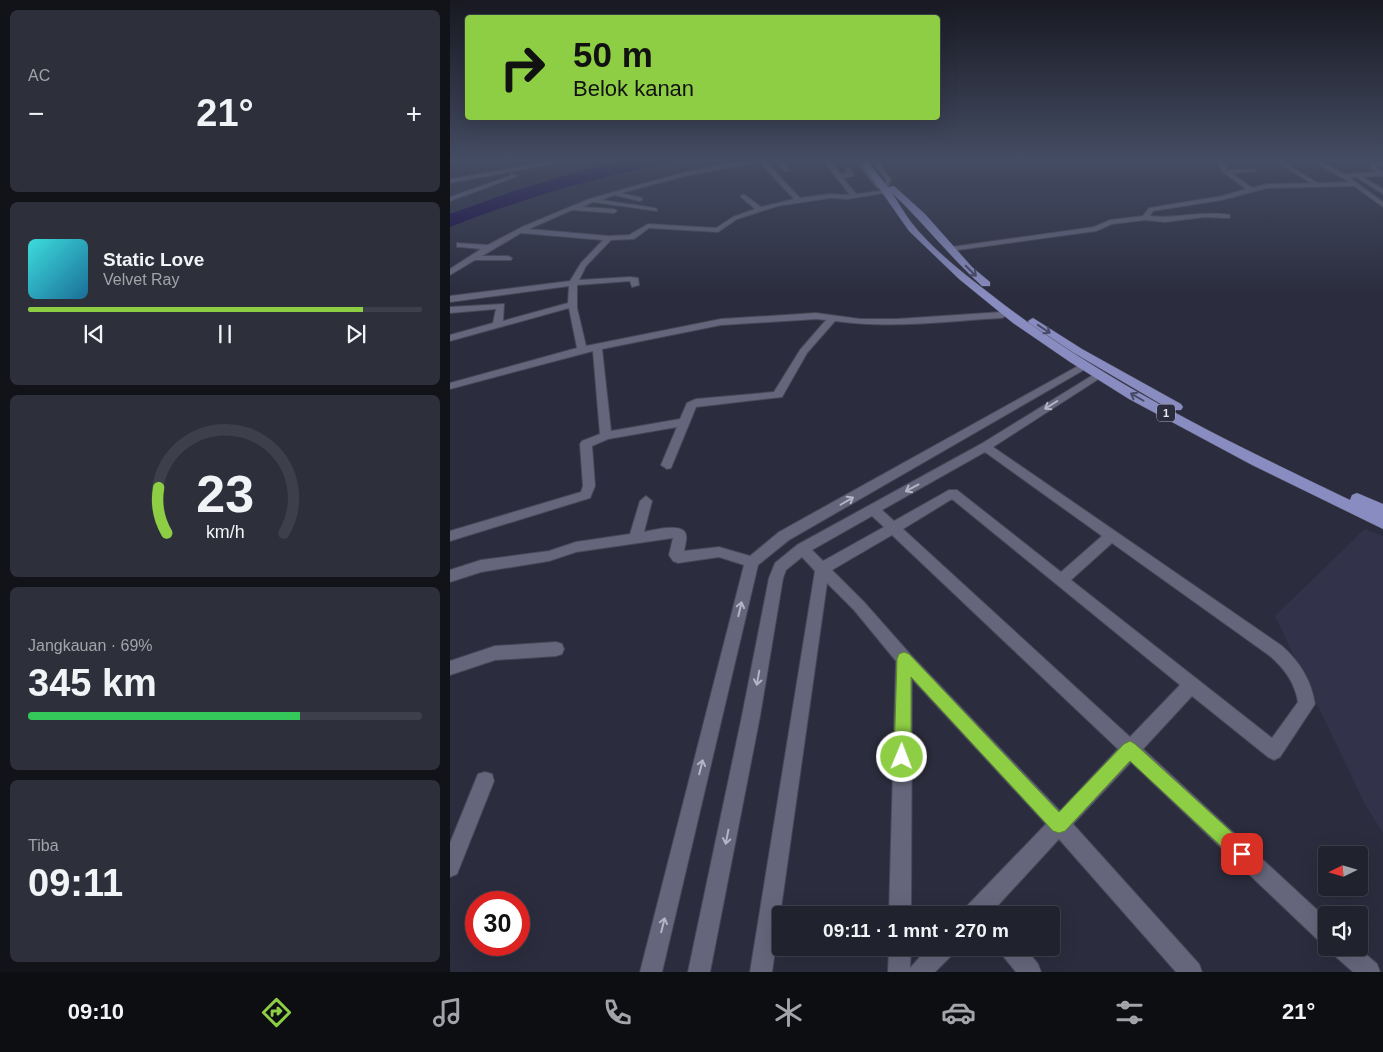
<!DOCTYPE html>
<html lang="id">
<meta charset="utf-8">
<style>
:root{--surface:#20222e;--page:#2d2f3a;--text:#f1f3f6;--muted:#a2a4aa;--line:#3d3f4a;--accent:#8dce44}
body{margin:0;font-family:Helvetica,sans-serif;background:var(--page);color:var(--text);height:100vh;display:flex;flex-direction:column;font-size:19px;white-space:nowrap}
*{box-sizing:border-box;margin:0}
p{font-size:16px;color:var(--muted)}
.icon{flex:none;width:28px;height:28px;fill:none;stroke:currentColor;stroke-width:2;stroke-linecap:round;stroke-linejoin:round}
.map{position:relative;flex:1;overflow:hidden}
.side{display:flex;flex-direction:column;gap:10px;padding:10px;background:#121319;width:450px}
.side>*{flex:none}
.guide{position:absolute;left:15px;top:15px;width:475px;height:105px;border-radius:5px;box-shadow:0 5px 20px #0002,0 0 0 1px var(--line);background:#8dce44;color:#111;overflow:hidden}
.needle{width:32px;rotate:265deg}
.tools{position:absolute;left:868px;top:846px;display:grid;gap:10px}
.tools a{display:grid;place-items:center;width:50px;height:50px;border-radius:5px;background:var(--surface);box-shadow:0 5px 20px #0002,0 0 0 1px var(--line);font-size:25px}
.speed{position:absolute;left:15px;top:891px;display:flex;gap:10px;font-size:25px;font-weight:700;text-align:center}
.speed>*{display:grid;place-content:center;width:65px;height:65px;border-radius:50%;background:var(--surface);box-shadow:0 5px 20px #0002,0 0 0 1px var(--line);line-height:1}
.speed .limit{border:8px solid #d22;background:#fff;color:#111}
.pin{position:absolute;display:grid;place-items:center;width:42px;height:42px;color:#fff;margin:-21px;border-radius:10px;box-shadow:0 2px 8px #0006}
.me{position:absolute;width:55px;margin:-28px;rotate:1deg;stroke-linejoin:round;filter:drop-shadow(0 0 4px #0008)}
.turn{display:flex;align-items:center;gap:18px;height:105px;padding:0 25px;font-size:22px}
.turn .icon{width:65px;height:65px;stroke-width:2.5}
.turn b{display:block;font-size:35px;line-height:42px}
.big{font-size:38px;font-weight:700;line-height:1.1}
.side .card{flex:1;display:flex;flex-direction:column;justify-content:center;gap:8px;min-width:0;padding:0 18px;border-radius:8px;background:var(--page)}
.side .dial{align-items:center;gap:0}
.dial svg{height:130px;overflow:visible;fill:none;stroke:var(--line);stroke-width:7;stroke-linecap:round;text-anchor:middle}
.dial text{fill:var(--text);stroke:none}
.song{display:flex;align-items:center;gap:15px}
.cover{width:60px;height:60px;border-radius:8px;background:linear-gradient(135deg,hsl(180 70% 55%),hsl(200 70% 35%))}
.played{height:5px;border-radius:2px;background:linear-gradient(90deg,var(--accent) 85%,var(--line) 85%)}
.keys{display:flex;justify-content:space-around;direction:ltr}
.heat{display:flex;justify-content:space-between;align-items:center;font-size:28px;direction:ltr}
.charge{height:8px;border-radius:4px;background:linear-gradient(90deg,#34c759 69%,var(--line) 0)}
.trip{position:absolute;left:322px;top:906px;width:288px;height:50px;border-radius:5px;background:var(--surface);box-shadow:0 5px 20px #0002,0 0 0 1px var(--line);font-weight:700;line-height:50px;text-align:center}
.tab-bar{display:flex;height:80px;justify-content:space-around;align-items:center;background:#0d0e12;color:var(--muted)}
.tab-bar .icon{width:35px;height:35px}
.tab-bar .on{color:var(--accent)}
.tab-bar b{font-size:22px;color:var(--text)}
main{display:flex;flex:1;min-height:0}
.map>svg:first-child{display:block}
.built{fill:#32334b}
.water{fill:#120344}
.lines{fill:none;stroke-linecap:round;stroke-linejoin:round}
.minor-casing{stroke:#474857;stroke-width:2}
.major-casing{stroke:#474857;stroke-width:1}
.minor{fill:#65667b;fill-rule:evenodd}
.major{fill:#898cc0;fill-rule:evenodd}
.oneway{stroke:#474a65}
.oneway2{stroke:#b3b4c4}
.route{fill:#8dce44;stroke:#5c862c}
.labels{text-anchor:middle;stroke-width:5;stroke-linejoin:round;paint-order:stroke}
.shield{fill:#2b2d3e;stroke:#afb0bd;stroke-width:1}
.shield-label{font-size:11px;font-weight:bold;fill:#e7e8f4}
</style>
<main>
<section class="side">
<div class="card"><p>AC</p>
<div class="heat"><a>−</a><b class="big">21°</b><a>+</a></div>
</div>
<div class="card">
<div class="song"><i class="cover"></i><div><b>Static Love</b><p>Velvet Ray</p></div></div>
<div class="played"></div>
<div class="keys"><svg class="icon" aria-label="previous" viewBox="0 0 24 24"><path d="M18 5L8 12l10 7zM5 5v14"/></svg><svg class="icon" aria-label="pause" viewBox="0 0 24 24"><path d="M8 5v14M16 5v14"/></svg><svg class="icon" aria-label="next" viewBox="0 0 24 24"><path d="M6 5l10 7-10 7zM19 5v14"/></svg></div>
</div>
<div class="card dial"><svg viewBox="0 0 100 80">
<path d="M14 69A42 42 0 1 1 86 69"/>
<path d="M14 69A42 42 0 0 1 9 41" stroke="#8dce44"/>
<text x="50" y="56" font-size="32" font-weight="700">23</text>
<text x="50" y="72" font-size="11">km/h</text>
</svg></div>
<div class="card"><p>Jangkauan · 69%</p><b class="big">345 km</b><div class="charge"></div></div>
<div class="card"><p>Tiba</p><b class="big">09:11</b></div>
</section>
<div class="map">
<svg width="933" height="972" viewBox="0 0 933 972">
<rect width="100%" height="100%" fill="#2b2d3e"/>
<path class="built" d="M915 529 933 536V833L915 804 825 616Z"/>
<path class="water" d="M175 158H238C157 175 77 196 0 227V214L67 190Z"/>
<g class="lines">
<g class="minor-casing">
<g id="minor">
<path d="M120 158H136L0 183V179Z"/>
<path d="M307 158H323L315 161 350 198 380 194 400 195 371 158H377L390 174 398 173 395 169 400 168 404 176 393 178 406 194 437 190 440 192 398 199 380 198 328 206 287 219 268 232 199 228 184 239 161 240 136 266 129 280 180 277 188 278 189 285 182 287 180 281 127 285V308L136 346 271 319 366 313 410 319H447L552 312 557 315 552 318C497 321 440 329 385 321L357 353 332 397 246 407 221 468 217 469 211 465 227 427 158 439 142 446 145 486 140 498 0 541V531L131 492 133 486 130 444 132 441 150 434 143 351 0 389V383L127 348 119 308 0 341V335L43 323 46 309 0 313V307L54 304 53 321 118 303 119 286 0 302V296L120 281 131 263 153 240 71 233 32 256H58L62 258 61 260H25L0 275V269L31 249 10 247H7V243L38 245 72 227 139 199 235 172ZM309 162 344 199 311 207 295 195H291V197L305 209 283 217 266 228 198 224 179 235 159 236 79 229 122 210 164 213 167 211 164 209 132 207 143 202 207 211V209L205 208 151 200 164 195 190 201 192 200V198L171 193 235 176ZM366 319 376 320 350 350 324 392 246 399 237 403 230 419 161 431 152 349 271 325Z"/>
<path d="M324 158H330L339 171H335Z"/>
<path d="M403 158H409L431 186V188H427Z"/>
<path d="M420 158H426L441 179 439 185H435L436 180Z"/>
<path d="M543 158H549V159L546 161Z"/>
<path d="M763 158H769L778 170 806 169 804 172 782 173 802 188 817 184 861 183 819 158H827L868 183 899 182 858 158H866L894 174 926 172 920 168 922 166 921 163 933 162V166H929L928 169 933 172V176L913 177 933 189V194L909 179V177L900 178 933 202V207L904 186 817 188 772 200 703 211 700 216C727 219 753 210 780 215V217L778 218 755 217 715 222 695 220 662 224 646 231 501 251 497 249 501 247 644 227 660 220 693 216 699 208 772 196 796 189 774 173Z"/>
<path d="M61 174 68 176 0 201V197L60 176Z"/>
<path d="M628 366 633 369 632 371 339 540 308 565 212 972H190L294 565 269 557 228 563 223 561 219 555 223 538 126 552 99 561 31 572 0 582V570L31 560 99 551 126 542 180 534 190 501 196 496 202 501 194 532C203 530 234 522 236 535 237 539 235 546 234 551L269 547 300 556 329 532Z"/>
<path d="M643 375 647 376V380L543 447 832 646C850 662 861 680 865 704L830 757 824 760 818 757 742 696 693 749 876 918V943L868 940 681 762 623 824 749 964 752 972H726L609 839 539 915H513L516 907 596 824 462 679 461 915H439L446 661 404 610 377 583 322 972H300L365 571 352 557 336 570 333 578 310 716 260 972H238L292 716 319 578 325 563 347 545 531 444ZM535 452 652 536 611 572 507 490H499L444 521 432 510ZM502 499 730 685 680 737 453 529ZM422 516 434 527 373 561 362 550ZM442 535 668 749 610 811 460 654 414 602 382 570ZM662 543 820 656C835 669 845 683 848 702L822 738 621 580Z"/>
<path d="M106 642 112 644 114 649 112 654 106 656 45 660 0 675V661L45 646Z"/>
<path d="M35 772 42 774 44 781 7 874 0 877V843L28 774Z"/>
<path d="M439 948H461L460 968 478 948H504L501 956 485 972H438Z"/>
<path d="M550 948H575L588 964 591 972H566L553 956Z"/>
<path d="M882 948H909L927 964 930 972H903L885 956Z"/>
</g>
</g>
<g class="major-casing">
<g id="major">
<path d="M408 158H415L438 187 444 186 475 214 522 267 540 282V286H532C500 257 474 223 442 193 449 203 454 213 461 222 481 248 513 273 539 293 649 380 775 440 900 500L902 495 907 493 933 504V529L802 465 679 399 620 362 563 323 509 279 459 231Z"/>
<path d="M583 318 632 349 731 404 733 407 731 410H721L624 353 579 323 578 321Z"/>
</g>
</g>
<use href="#minor" class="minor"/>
<use href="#major" class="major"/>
</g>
<defs><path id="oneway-shaft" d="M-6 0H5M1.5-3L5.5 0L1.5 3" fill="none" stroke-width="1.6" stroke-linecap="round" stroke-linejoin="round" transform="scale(1.25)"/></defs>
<g class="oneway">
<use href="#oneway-shaft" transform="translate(521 271) rotate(45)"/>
<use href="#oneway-shaft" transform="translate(594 329) rotate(34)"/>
<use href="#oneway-shaft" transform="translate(687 397) rotate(-150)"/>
</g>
<g class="oneway2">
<use href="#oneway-shaft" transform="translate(601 405) rotate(148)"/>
<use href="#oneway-shaft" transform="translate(462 488) rotate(152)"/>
<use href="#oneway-shaft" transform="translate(397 501) rotate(-30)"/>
<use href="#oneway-shaft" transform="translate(290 609) rotate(-77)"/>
<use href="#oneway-shaft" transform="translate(308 678) rotate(100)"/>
<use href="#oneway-shaft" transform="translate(251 767) rotate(-76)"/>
<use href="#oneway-shaft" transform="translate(277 837) rotate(101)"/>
<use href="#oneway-shaft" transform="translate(213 925) rotate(-76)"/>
</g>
<linearGradient id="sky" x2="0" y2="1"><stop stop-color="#181922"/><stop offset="0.54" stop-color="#444c63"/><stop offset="1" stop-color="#444c63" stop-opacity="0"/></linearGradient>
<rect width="933" height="295" fill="url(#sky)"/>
<path class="route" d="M454 652 459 654 609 812 674 744 680 741 685 744 798 847 801 854 798 860 792 863 786 860 680 761 615 831 609 833 603 831 461 677V757L458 763 452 766 447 763 444 757 447 659 449 654Z"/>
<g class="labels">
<rect class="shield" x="707" y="404.5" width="18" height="17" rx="4"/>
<g class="shield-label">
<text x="716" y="417">1</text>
</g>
</g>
</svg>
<div class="tools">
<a><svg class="needle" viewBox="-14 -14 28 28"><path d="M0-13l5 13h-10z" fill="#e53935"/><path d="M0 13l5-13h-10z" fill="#a2a4aa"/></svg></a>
<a><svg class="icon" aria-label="sound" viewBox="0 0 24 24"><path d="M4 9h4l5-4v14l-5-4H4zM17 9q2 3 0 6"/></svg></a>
</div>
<div class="speed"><div class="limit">30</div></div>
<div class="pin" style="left:792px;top:854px;background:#d93025"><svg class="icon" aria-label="arrive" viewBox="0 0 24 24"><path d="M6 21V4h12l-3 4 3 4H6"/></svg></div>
<svg class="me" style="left:452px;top:757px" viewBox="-20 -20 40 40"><circle r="17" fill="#8dce44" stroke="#fff" stroke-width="3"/><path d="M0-11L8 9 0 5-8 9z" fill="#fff"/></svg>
<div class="trip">09:11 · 1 mnt · 270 m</div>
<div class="guide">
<div class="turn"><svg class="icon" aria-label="right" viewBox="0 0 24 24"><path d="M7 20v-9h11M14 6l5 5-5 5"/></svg><div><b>50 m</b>Belok kanan</div></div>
</div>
</div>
</main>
<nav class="tab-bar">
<b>09:10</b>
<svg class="icon on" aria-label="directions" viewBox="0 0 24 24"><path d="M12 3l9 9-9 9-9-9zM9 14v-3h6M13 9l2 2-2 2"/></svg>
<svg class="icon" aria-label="music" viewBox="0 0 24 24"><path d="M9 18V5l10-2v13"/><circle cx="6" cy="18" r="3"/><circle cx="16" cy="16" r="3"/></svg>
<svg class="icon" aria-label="phone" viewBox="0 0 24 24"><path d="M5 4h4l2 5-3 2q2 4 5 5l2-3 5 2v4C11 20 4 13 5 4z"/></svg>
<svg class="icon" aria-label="climate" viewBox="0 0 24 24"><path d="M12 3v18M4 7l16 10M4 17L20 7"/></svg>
<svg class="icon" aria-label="car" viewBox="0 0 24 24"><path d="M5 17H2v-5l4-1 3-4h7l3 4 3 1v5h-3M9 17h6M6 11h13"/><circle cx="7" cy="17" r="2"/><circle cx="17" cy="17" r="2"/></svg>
<svg class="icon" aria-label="filters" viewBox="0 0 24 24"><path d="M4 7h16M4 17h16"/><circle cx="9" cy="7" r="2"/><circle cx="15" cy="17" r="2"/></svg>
<b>21°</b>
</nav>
